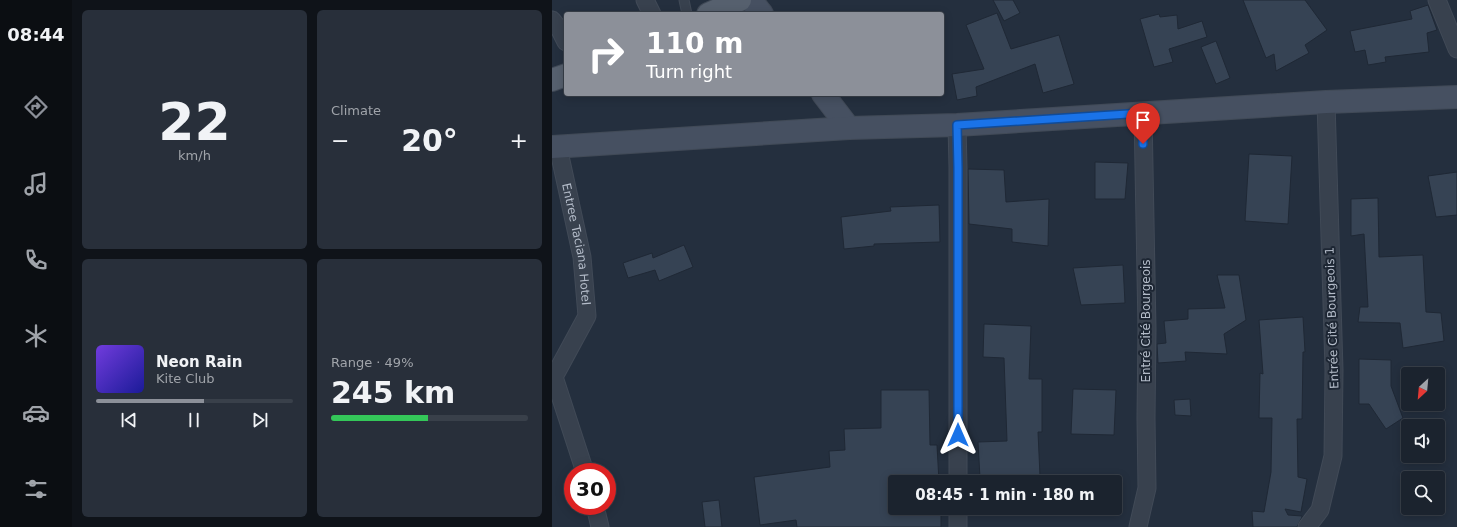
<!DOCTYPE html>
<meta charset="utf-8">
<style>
:root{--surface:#1b232e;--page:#282f3a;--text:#f1f3f6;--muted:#a0a4aa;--line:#39404a;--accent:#8c9099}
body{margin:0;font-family:"DejaVu Sans",sans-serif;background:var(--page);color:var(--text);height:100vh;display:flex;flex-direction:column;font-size:15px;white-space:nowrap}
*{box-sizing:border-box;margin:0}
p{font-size:13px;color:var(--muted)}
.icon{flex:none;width:22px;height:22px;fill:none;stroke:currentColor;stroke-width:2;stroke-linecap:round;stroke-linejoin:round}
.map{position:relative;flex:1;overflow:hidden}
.side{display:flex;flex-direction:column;gap:10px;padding:10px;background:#0f1319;width:480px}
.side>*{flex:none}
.top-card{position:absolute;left:12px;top:12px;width:380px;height:84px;border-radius:4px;box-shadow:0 2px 10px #0003,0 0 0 1px var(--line);background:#8c9099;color:#fff;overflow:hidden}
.needle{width:26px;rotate:206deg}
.controls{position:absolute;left:849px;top:367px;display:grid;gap:8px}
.controls a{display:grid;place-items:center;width:44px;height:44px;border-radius:4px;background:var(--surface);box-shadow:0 2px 10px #0003,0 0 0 1px var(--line);font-size:20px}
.speed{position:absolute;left:12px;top:463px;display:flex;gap:8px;font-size:20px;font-weight:700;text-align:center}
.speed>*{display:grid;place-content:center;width:52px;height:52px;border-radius:50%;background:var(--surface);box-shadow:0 2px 10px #0003,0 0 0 1px var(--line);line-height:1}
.speed .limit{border:6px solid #d22;background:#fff;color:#111}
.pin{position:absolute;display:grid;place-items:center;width:34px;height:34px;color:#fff;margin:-41px -17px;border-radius:50% 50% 50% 0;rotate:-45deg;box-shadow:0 0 4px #0007}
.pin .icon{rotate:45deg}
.me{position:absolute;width:44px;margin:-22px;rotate:0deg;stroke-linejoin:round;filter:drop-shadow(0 0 3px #0008)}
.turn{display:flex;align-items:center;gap:14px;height:84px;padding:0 16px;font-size:18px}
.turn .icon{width:52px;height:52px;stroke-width:2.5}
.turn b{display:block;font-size:28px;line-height:34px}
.big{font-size:30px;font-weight:700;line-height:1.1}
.side .tile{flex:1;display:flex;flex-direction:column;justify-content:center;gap:6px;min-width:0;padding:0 14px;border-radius:6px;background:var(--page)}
.side .dial{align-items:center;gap:0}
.dial b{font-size:52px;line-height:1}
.song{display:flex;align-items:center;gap:12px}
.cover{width:48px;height:48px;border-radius:6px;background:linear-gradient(135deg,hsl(260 70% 55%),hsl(240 70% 35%))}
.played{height:4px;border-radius:2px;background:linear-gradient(90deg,var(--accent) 55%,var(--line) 55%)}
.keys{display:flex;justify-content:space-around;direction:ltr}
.heat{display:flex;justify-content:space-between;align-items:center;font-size:22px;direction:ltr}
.charge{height:6px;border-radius:3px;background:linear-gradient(90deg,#34c759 49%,var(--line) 0)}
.side .tiles{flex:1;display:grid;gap:10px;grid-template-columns:repeat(2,1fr)}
.trip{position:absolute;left:336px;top:475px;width:234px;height:40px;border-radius:4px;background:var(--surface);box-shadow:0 2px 10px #0003,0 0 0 1px var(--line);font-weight:700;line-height:40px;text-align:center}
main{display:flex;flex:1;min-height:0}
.menu{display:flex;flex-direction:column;width:72px;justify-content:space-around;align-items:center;background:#0b0e12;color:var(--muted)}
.menu .icon{width:28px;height:28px}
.menu .current{color:var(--accent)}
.menu b{font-size:18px;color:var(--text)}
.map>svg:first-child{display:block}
.building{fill:#364354;stroke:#1f2835}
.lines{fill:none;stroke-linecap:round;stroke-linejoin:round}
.lane-casing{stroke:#414a57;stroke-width:11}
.street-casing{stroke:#414a57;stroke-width:19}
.secondary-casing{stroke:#414a57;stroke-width:24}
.primary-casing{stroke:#414a57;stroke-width:24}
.lane{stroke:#38414e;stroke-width:9}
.street{stroke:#38414e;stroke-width:17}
.secondary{stroke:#465061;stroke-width:22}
.primary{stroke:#56606e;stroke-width:22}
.route-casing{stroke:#114b97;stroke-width:10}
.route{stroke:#1a73e8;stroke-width:7}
.labels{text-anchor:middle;stroke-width:4;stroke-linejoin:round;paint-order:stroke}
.street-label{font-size:12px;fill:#b4bcc9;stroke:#1d2633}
</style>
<main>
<nav class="menu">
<b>08:44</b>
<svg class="icon current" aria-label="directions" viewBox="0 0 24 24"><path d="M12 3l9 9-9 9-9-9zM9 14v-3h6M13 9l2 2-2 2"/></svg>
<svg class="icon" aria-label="music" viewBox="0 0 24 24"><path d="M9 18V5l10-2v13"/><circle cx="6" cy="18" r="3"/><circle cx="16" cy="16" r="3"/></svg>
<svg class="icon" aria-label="phone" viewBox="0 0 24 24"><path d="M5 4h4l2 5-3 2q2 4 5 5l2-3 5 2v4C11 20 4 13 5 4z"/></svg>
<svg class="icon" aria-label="climate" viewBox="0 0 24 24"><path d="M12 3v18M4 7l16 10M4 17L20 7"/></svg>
<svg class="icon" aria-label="car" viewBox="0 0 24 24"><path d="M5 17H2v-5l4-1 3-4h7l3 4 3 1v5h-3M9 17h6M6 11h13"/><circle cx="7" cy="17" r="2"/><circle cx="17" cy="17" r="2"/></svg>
<svg class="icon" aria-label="filters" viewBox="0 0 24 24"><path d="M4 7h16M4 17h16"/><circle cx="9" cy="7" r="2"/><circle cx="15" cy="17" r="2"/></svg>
</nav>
<section class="side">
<div class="tiles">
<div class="tile dial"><b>22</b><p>km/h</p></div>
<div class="tile"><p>Climate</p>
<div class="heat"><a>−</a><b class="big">20°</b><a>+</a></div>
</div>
<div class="tile">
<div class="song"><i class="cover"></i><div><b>Neon Rain</b><p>Kite Club</p></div></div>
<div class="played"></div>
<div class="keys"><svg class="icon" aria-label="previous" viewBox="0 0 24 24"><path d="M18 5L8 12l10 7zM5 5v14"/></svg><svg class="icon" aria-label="pause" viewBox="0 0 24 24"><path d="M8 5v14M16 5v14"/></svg><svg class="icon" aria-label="next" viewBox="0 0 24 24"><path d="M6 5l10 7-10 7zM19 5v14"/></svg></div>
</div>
<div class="tile"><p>Range · 49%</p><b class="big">245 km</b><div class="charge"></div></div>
</div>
</section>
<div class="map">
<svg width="905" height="527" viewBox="0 0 905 527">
<rect width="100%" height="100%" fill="#242f3e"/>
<g class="building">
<path d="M441 0H461L468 13 452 21Z"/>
<path d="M691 0H753L775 30 753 45 757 53 724 71 722 54 714 58Z"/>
<path d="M876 5 885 30 875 33 877 52 833 57 834 62 816 65 813 50 803 52 798 31 860 19 858 11Z"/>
<path d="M445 13 459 49 507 35 522 84 491 93 483 64 424 87 425 96 405 100 400 74 432 69 414 25Z"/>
<path d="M607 14 608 17 625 15 626 29 650 21 655 37 617 49 621 62 602 67 588 19Z"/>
<path d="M664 41 678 78 664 84 649 47Z"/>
<path d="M697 154 740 156 736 224 693 221Z"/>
<path d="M543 162 576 163 573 199H543Z"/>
<path d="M416 169 452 170 454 202 497 199 496 246 460 242V229L417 224Z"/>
<path d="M905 172V215L884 217 876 176Z"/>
<path d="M826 198 827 257 871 255 874 312 889 313 892 341 851 348 848 323 806 322 808 307H816L812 234 799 236V199Z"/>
<path d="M387 205 388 242 322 244V246L292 249 289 217 339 211 338 207Z"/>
<path d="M132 245 141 267 107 281 103 270 76 278 71 263 100 253 101 258Z"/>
<path d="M571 265 573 303 529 305 521 268Z"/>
<path d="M665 275H687L694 320 672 334 675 354 633 352 634 361 606 363 605 344 614 343 612 321 636 319V309L673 308Z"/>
<path d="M751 317 753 352H751L750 419H745L746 477 755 479 749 512 733 509 736 515 750 516V517L745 527H701L700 511 712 512 719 472 720 418H707L708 373 711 374 707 320Z"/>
<path d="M432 324 479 326 477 379H490V432H486L488 476 428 478 426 442 455 441 452 358 431 357Z"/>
<path d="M807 359 839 360V386L851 418 834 429 817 404H807Z"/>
<path d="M521 389 564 390 562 435 519 434Z"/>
<path d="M329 390H377L378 445H385L387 482H343V508H389V527H245L244 520 208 525 202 477 278 467 277 451 293 450 292 429 329 428Z"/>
<path d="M638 399 639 416 623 415 622 400Z"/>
<path d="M167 500 170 527H153L150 502Z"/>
</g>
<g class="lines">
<g class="lane-casing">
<path id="lane" d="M132 0 135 14"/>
</g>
<g class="street-casing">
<g id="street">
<path d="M93 0 100 14"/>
<path d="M885 0 905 49"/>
<path d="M0 20 8 30 14 42"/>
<path d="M405 125 406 168V482"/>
<path id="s1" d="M6 147 30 257 35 316 2 377 33 472"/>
<path d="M43 506 48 527"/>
<path d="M406 527V508"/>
<path d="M586 527 595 488 594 418 595 329 591 113"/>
<path d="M755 527 768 510 781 456 782 370 774 102"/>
</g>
</g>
<g class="secondary-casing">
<g id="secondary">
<path d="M199 0 210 14"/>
<path d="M271 94 297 128"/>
<path d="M0 147 297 128 405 125 774 102 905 97"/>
</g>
</g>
<g class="primary-casing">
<g id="primary">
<path d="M156 14 188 0"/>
<path d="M0 80 14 75"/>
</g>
</g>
<use href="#lane" class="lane"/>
<use href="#street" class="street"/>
<use href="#secondary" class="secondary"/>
<use href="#primary" class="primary"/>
</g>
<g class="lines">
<g class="route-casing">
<path id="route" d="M406 435V168L405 125 591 113V144"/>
</g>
<use href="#route" class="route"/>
</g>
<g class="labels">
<g class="street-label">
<text dy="4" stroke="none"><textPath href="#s1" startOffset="99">Entree Taciana Hotel</textPath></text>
<text transform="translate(780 318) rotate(-92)" y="4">Entrée Cité Bourgeois 1</text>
<text transform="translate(594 321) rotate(-90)" y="4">Entré Cité Bourgeois</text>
</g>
</g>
</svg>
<div class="controls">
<a><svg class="needle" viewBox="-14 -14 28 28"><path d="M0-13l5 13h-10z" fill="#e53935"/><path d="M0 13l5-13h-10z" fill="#a0a4aa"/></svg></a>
<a><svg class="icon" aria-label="sound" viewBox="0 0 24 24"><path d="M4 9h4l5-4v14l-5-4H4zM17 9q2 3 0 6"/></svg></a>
<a><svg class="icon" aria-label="search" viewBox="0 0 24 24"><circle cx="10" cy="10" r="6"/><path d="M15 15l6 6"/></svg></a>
</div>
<div class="speed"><div class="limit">30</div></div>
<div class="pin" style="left:591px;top:144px;background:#d93025"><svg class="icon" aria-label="arrive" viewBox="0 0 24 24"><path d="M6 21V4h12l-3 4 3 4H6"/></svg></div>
<svg class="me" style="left:406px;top:435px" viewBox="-20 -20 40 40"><path d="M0-17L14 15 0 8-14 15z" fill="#1a73e8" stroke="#fff" stroke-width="4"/></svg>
<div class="trip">08:45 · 1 min · 180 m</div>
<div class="top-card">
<div class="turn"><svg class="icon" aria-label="right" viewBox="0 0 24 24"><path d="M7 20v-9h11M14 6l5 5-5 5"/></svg><div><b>110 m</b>Turn right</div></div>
</div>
</div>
</main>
